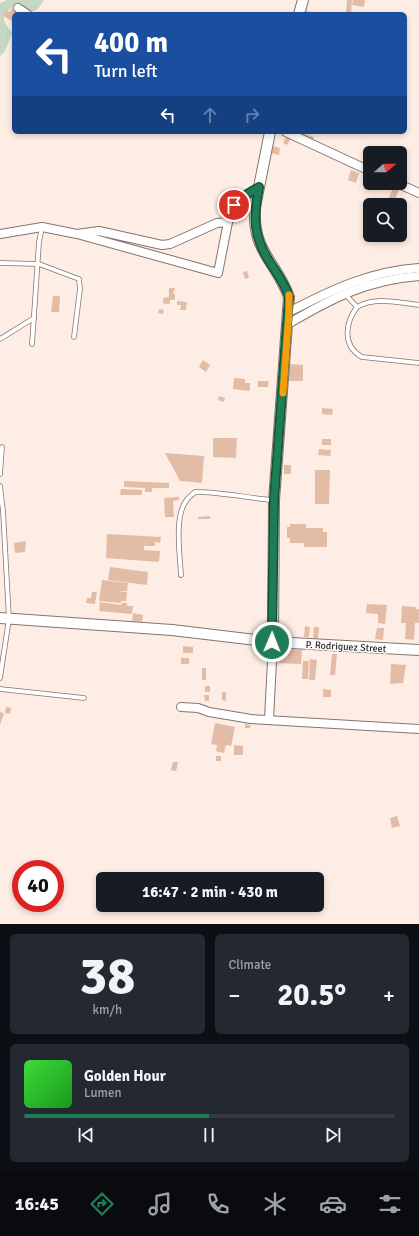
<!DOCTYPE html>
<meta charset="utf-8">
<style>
:root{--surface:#171b24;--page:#242831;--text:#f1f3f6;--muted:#9ea1a6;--line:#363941;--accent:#1e7d54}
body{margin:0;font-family:Signika,sans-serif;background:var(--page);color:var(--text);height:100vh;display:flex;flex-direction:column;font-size:15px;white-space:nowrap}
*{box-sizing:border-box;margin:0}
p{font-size:13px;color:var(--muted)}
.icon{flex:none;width:22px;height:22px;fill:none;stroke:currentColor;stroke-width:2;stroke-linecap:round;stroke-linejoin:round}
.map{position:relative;height:924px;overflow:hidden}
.drawer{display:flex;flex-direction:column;gap:10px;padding:10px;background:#0d0f14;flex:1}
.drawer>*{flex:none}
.top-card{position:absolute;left:12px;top:12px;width:395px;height:122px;border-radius:6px;box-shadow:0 2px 6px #0003;background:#1a4fa0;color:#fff;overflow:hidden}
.needle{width:26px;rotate:70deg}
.tools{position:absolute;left:363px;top:146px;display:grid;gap:8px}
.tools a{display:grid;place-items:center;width:44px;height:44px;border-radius:6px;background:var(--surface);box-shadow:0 2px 6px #0003;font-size:20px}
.speed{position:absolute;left:12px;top:860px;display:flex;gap:8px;font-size:20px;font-weight:700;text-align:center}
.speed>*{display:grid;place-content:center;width:52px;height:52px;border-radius:50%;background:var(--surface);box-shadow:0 2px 6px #0003;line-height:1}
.speed .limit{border:6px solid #d22;background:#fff;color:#111}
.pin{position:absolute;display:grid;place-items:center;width:34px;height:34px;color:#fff;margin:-17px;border:2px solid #fff;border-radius:50%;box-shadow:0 1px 4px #0007}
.me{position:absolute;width:44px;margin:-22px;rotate:1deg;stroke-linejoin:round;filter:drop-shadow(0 0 3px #0008)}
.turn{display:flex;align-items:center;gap:14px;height:84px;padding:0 16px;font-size:18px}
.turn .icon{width:52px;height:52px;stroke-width:2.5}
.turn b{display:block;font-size:28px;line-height:34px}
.lanes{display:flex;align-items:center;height:38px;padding:0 16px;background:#0003;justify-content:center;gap:20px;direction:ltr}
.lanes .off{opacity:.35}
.big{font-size:30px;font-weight:800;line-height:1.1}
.drawer .tile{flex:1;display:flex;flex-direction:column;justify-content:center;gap:6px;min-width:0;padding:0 14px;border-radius:6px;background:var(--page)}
.drawer .dial{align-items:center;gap:0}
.dial b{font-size:52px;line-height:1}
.song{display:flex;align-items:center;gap:12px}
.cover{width:48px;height:48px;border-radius:6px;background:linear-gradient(135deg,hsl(120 70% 55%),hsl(120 70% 35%))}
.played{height:4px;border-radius:2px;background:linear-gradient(90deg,var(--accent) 50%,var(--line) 50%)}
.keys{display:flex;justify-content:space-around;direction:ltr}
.heat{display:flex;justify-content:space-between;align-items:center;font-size:22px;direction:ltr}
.drawer .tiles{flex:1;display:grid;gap:10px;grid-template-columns:1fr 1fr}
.tile:last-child{grid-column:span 2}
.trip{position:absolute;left:96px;top:872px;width:228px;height:40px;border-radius:6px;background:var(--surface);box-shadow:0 2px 6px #0003;font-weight:800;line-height:40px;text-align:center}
.tabs{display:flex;height:64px;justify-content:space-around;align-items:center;background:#090b0e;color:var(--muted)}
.tabs .icon{width:28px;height:28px}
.tabs .active{color:var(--accent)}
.tabs b{font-size:18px;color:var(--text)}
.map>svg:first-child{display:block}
.green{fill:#c6d7c3}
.building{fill:#e3bca6}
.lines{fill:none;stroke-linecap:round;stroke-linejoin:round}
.service-casing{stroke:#83756d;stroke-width:5.5}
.minor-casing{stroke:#83756d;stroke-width:10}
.tertiary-casing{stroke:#83756d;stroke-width:12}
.service{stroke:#fff;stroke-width:4}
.minor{stroke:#fff;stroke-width:8}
.tertiary{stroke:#fff;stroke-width:10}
.route-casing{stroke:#145137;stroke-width:10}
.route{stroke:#1e7d54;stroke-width:7}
.slow{stroke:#f59e0b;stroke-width:7}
.labels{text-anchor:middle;stroke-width:3;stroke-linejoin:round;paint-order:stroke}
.street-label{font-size:10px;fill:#2e2825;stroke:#fefefe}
</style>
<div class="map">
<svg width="419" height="924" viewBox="0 0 419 924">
<rect width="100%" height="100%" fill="#feede4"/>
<path class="green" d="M7 0H44L38 9 27 14 18 4C1 14 0 17 12 33L5 51 0 56V3Z"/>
<g class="building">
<path d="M347 0H352L351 14H346Z"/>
<path d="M353 0H365L364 7 352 5Z"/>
<path d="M12 8 23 14H14V22L3 16 7 10 10 12Z"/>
<path d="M302 10 314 13V14H301Z"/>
<path d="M299 132 314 137 312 142 298 135Z"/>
<path d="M287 135 291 138 287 145 283 143Z"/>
<path d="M273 146 280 148 279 155 271 153Z"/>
<path d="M351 170 359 173 356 183 348 180Z"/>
<path d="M394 185 400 187 394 202 388 200Z"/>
<path d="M247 271 249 278 245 279 243 272Z"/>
<path d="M169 288H175L173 294H175V300H170V304H166L163 303V298L169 297Z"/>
<path d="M53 296H60L59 312H51Z"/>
<path d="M177 301 187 302 186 310H180L181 305H177Z"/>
<path d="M159 309 164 310 163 314 158 313Z"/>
<path d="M203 360 210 365 206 372 199 367Z"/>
<path d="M289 364 303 365V381H289Z"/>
<path d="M234 378 245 379V383H250V391L233 389Z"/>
<path d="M258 381H269L268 387H258Z"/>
<path d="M219 396 225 398 224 402 218 400Z"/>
<path d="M322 408 333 409 332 415 322 414Z"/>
<path d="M213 438H237L236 458 213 457Z"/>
<rect x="322" y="439" width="9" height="6"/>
<path d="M319 449 331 450 330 456 318 455Z"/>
<path d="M165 453 204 456 202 483 180 481Z"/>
<rect x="284" y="465" width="7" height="9"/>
<path d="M315 470H330L329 504H315Z"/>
<path d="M124 481 169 483V488H152V492H145V488L124 487Z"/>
<path d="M121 489 142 490V495H120Z"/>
<path d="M179 497V500L173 501 174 517H165L164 498Z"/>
<path d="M210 516V519H198V517Z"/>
<path d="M290 524H306V528H323V532H327V547H304V543H290V538H287V527H290Z"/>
<path d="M107 534 161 537 160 543 155 542V546H144V550L160 551 159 562 106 558Z"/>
<path d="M26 541 25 552 15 553 14 543Z"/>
<path d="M110 567 148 572 147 585 108 580Z"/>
<path d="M102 580 128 583 127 591H116L127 592 126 601H121V603L99 601Z"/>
<path d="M92 592H97L95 604 86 603 87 598H91Z"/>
<path d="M100 602 121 605 122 603H127V606H133L132 614 99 611Z"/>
<path d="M367 604 387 605 385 624 378 623V614L366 613Z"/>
<path d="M402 606 416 607V609H419V623H415L414 640 405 639 406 623H401Z"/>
<path d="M133 613 143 615 142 622 132 621Z"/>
<path d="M305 626 310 627 309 637H304Z"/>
<path d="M314 627H319L318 639 313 638Z"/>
<path d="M377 628H384L383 640 375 639Z"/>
<path d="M183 646 193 647V653H183Z"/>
<path d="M276 649 302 650 301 664 275 663Z"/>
<path d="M332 654H337L335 675H330Z"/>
<rect x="181" y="658" width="8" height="6"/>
<path d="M310 659 317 660 315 680H309Z"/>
<path d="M303 661H309L308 679H302Z"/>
<path d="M391 664 406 665 403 683 390 684Z"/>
<rect x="202" y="668" width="4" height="12"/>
<rect x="205" y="686" width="5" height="6"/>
<path d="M323 689 331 690V697H323Z"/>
<path d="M222 692H226V701L222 700Z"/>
<path d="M204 695H209V701H205Z"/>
<path d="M6 707 11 708 10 714 5 713Z"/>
<path d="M0 712 4 713 0 725Z"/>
<path d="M215 723 235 727 231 746 226 745 224 753 216 751 217 745 211 744Z"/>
<path d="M245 724 251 725 250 728H245Z"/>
<path d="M234 745 243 746V755H234Z"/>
<rect x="216" y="756" width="5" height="5"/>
<path d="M173 762H178L176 771 171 770Z"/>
<path d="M397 816 400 826 392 828 390 818Z"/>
</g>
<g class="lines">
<g class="service-casing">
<g id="service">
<path d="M0 263 39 264 79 279 80 289 74 337"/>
<path d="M345 294 357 307C375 296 399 303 419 305"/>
<path d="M357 307C345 323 342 346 362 357L419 363"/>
<path d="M0 339 34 318"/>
<path d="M32 344 39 242 42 227"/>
<path d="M0 474 2 447"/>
<path d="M0 486 3 511 9 619 0 678"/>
<path d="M181 575C180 556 174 517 186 501 188 497 192 495 195 492 222 492 247 498 273 500"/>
<path d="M0 689 84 698"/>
</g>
</g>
<g class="minor-casing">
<g id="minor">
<path d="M18 8 27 14"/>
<path d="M286 132 370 171"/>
<path d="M397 183 419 193"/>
<path d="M228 222C236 199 239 199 259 187"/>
<path d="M0 234 42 227 77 234 99 231 162 245 170 244 217 223 228 222 218 273 77 234"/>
<path d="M289 312C331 290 371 271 419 268"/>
<path d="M288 324C332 298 367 280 419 276"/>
<path d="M181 707 198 708 209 712 251 719 419 729"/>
<path d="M269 719 273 642"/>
</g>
</g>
<g class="tertiary-casing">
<g id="tertiary">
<path d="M299 14 303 0"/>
<path d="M270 132 255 207C252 252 276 261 289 297L274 500 273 642"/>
<path d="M0 618 172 630 273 642 419 650"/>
</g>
</g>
<use href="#service" class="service"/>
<use href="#minor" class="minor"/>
<use href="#tertiary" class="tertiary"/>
</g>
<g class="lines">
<g class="route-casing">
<path id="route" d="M234 205 239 199 259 187C253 218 253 237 271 264 278 275 285 284 289 297L274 500 272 642"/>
</g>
<use href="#route" class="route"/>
<path class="slow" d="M283 393 289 312V295"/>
</g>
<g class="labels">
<g class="street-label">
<text transform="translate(346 646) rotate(3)" y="4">P. Rodriguez Street</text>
</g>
</g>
</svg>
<div class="tools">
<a><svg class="needle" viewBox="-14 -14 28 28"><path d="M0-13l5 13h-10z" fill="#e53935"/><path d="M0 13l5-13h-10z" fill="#9ea1a6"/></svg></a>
<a><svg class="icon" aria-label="search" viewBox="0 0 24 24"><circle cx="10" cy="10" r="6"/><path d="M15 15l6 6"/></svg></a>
</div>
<div class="speed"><div class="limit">40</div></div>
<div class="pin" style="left:234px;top:205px;background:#d93025"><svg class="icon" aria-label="arrive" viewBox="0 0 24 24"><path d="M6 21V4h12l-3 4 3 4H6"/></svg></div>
<svg class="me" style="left:272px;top:642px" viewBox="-20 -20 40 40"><circle r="17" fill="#1e7d54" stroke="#fff" stroke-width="3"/><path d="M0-11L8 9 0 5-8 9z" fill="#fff"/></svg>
<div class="trip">16:47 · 2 min · 430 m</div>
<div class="top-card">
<div class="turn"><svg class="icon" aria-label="left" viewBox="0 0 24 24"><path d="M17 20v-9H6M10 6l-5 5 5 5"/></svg><div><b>400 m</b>Turn left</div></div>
<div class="lanes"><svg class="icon" aria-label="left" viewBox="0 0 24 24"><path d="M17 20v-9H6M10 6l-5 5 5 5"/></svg><svg class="icon off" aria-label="ahead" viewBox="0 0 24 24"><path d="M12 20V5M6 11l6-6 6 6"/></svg><svg class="icon off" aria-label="right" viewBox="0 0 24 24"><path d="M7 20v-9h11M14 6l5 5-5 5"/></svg></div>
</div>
</div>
<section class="drawer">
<div class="tiles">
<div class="tile dial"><b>38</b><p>km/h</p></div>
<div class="tile"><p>Climate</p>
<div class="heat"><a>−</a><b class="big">20.5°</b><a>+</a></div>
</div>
<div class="tile">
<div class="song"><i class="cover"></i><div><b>Golden Hour</b><p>Lumen</p></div></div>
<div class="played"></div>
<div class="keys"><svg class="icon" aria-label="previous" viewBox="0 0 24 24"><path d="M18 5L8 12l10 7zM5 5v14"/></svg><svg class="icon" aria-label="pause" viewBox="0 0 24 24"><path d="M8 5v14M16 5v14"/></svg><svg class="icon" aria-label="next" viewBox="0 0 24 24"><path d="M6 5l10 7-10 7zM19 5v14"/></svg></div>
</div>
</div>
</section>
<nav class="tabs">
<b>16:45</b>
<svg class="icon active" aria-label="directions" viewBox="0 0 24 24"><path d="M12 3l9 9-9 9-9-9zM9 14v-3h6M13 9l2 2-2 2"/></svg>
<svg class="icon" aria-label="music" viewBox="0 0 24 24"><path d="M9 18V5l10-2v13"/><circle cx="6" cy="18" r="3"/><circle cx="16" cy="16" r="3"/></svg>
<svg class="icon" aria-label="phone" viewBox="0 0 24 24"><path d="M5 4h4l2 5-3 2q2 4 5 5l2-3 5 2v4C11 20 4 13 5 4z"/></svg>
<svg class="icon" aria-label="climate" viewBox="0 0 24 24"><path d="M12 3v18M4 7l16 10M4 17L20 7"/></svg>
<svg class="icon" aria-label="car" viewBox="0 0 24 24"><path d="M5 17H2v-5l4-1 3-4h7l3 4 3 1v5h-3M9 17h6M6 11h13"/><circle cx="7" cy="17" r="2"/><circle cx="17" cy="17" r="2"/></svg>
<svg class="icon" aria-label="filters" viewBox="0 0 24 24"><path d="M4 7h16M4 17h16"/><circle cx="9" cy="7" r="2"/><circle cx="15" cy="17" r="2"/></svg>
</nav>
